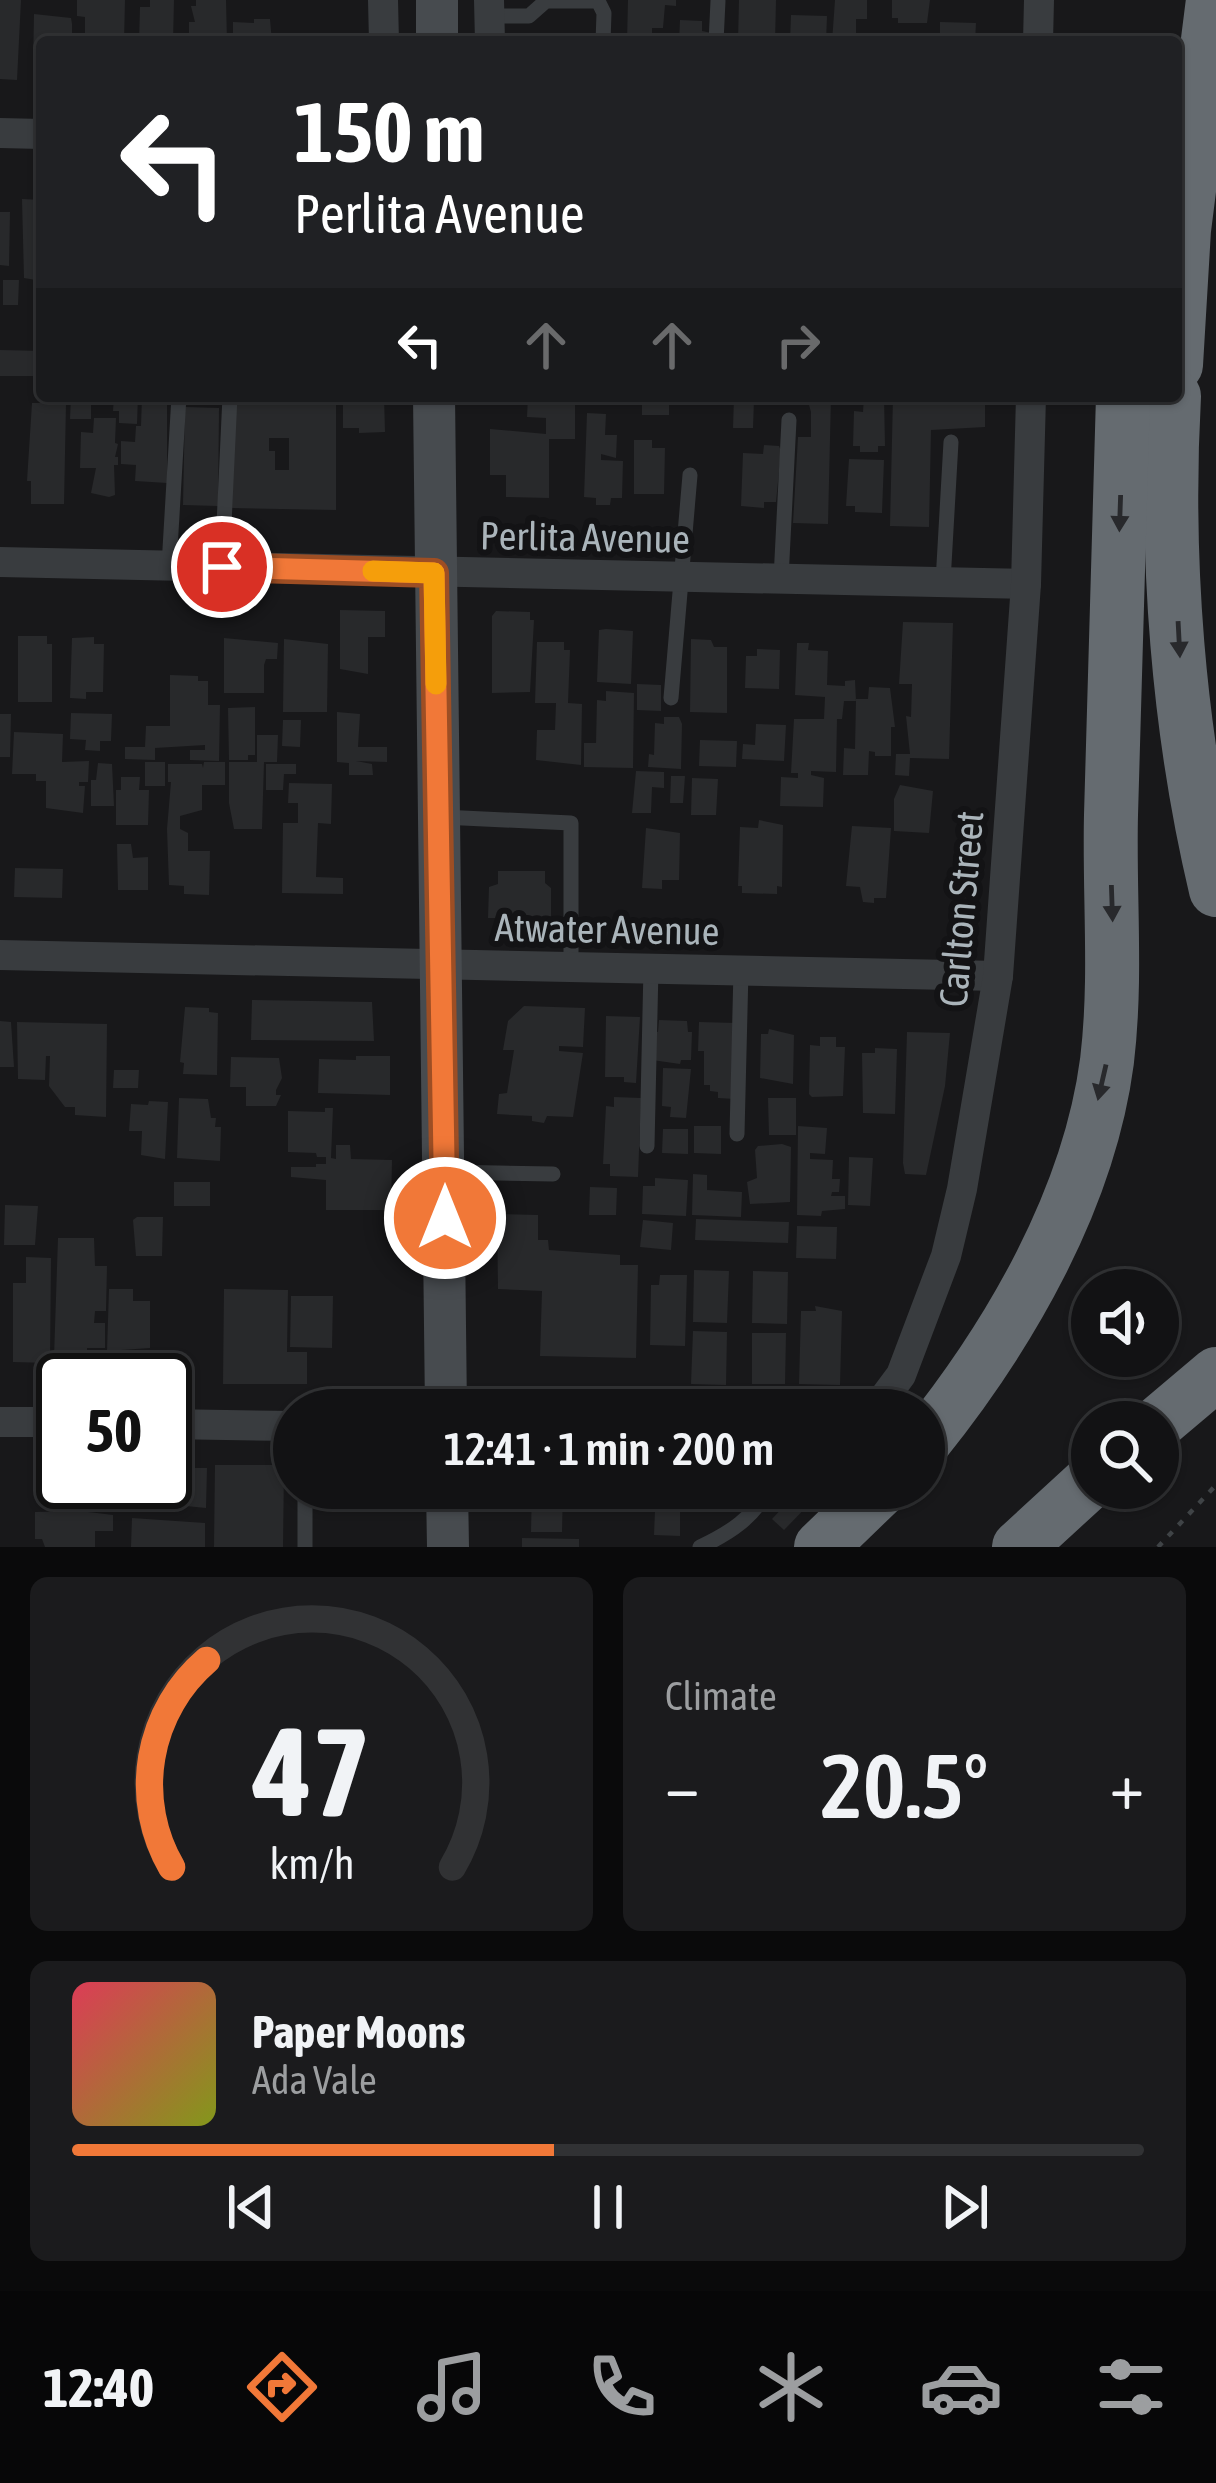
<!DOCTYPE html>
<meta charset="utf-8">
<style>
:root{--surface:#121214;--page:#1b1b1d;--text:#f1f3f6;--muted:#9c9ea0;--line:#313234;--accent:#f17838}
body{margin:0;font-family:"Asap Condensed",sans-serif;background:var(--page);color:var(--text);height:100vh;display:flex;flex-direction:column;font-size:45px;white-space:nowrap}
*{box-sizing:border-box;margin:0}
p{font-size:39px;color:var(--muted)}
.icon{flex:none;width:66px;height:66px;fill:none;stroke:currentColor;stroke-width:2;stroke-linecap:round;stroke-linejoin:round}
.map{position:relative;height:1547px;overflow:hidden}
.panel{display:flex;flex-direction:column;gap:30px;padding:30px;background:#0a0a0b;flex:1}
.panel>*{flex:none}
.hud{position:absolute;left:36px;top:36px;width:1146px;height:366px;border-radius:12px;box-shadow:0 3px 9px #0004,0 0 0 3px var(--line);background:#202124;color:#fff;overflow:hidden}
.controls{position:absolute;left:1071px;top:1269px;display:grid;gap:24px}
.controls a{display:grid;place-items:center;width:108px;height:108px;border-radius:50%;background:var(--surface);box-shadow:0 3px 9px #0004,0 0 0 3px var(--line);font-size:60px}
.speed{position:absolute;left:36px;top:1353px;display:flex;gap:24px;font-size:60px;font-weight:700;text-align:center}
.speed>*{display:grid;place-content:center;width:156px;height:156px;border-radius:50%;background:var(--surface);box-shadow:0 3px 9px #0004,0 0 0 3px var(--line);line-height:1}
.speed .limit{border:6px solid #111;border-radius:18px;background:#fff;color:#111}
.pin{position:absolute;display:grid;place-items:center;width:102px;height:102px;color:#fff;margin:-51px;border:6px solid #fff;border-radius:50%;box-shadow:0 3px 12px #0007}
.me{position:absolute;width:132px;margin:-66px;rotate:0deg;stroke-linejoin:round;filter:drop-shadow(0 0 9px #0008)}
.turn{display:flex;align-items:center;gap:42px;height:252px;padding:0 60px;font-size:54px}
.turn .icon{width:156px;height:156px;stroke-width:2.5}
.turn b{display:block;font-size:84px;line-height:102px}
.lanes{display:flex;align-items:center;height:114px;padding:0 60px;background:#0003;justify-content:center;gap:60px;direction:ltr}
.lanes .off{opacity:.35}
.big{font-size:90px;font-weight:600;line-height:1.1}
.panel .card{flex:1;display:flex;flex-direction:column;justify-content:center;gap:18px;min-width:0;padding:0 42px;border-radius:18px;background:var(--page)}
.panel .dial{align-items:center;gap:0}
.dial svg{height:312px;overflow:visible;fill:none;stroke:var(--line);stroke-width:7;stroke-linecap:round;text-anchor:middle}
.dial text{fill:var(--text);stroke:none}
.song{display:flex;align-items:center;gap:36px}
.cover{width:144px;height:144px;border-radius:18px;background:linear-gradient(135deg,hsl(350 70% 55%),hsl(70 70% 35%))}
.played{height:12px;border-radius:6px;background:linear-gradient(90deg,var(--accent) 45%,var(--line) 45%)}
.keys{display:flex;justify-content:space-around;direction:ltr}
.heat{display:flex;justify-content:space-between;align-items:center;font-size:66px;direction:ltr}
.panel .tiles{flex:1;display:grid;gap:30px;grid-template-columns:1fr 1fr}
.card:last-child{grid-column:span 2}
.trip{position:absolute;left:273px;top:1389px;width:672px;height:120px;border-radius:60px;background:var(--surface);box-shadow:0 3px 9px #0004,0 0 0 3px var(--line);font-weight:600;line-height:120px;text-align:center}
.tabs{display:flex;height:192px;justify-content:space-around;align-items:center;background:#070708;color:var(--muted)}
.tabs .icon{width:84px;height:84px}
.tabs .current{color:var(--accent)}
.tabs b{font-size:54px;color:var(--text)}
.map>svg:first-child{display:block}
.building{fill:#28292b;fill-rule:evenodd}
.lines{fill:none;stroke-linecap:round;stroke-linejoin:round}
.path{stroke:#3f4346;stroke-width:4.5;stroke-dasharray:6 9;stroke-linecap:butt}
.service{stroke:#393c3f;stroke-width:15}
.minor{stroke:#393c3f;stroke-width:30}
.secondary{stroke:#474b4f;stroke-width:42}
.motorway{stroke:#656b70;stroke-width:54}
.oneway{fill:#28292c}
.route-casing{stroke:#9d4e24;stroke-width:30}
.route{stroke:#f17838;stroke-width:21}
.slow{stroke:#f59e0b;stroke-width:21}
.labels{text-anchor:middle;stroke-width:12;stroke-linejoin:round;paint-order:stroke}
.street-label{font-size:39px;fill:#aab4ba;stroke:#131315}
</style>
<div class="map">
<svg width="1216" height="1547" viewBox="0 0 1216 1547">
<rect width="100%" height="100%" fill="#18181a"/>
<g class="building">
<path d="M0 0H21L17 80 0 79Z"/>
<path d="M77 0H125L124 42H85V17L77 16Z"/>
<path d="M150 0H174L173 42H139L140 7H150Z"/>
<path d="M196 0H226L227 42H189V22H195L191 6H196Z"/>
<path d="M628 0H676V6L665 5 663 28H652V42H627Z"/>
<path d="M739 0H776L775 42H738Z"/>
<path d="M835 0H867V19H856V42H832Z"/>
<path d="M892 0H930L927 23H898V18H892Z"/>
<path d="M34 14 71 18 72 24V42H42V73H35L33 67Z"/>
<path d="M791 15 827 16 826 42H790Z"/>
<path d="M254 19H270L272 42H233V22L254 23Z"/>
<path d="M680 20 702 21V31L712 33V42H679Z"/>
<path d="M940 22 976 23 975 42H940Z"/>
<path d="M22 199 42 200V281L24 278Z"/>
<path d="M0 212H10L9 266 0 265Z"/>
<path d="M3 280H19L18 305H3Z"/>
<path d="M0 350 42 351V376H0Z"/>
<path d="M71 396H91V419H70Z"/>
<path d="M114 396H138L137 424 119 423V411H113Z"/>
<path d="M142 396H167V483L135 481 136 465 121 464V441L135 442 136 426H141Z"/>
<path d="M343 396H384L385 432 359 433V428H343Z"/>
<path d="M528 396H539V404H547V397L567 396V404H575V439H549V498L506 497V475H490V429L546 434V418L527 417Z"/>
<path d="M642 396H662V403H669V415H642Z"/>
<path d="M734 396 754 400 753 428H733Z"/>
<path d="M788 396H831L828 524 793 523 798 437H811V412L809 405 788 404Z"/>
<path d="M864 396H884L885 446H878V452H860V446H853L854 411 863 412Z"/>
<path d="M893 396H985V427L931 430 929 527 890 526Z"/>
<path d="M233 402 336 403V510L232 508ZM269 438H289V470H275V451H269Z"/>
<path d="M32 403H66L64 504H31V481H27Z"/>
<path d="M185 407 219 408 218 506 183 505Z"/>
<path d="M587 413 606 414 605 435H617L616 458 601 454V460L623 461 622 498H611L610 505H596V498L584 497Z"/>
<path d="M94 418H116L115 443 118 444 115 457H118V465H114L115 495 109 497 91 493 96 468H80L81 432 93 433Z"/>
<path d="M634 440H652V448H665L664 494H634Z"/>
<path d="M764 445 779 446 781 451 776 502H764V508L741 506 743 453 763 454Z"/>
<path d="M849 459 884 460 882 513 855 512V506H846Z"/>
<path d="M340 610 385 611V637H368V674L340 669Z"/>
<path d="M496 611 530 612V620H534L530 692 492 693V616Z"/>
<path d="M903 622 953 623 949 759 910 758 909 776 895 775 896 754H910L906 716 911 717 912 684H899Z"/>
<path d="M606 629 633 631 631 684 597 682 599 630Z"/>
<path d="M18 636H47V644H52V702H18Z"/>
<path d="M94 637V644H104L103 692H86V699L70 698 72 638Z"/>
<path d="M224 638 278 643 277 659H266L264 665V693H224Z"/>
<path d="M284 639 328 644 327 712H283Z"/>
<path d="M691 639 711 640 714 647H727V713L690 712Z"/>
<path d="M537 642H564V650H570L568 703 582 704 581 765 536 760 537 730H555L556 703H535Z"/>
<path d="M797 643H809L808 650 828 651 827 685 845 686V681L855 680 856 701H844L842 719H837L836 772 811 771V775L824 778 823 807 780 806 781 777 798 778V773H791L794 719H824L825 697 795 695Z"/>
<path d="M757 649 780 650 779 689 745 688 746 656H757Z"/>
<path d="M170 675 198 676V681H208V705H220L219 761 190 760V750H205V745L155 748V760L125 759V747H145L146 726H170Z"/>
<path d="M637 684 661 685V711L637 710Z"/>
<path d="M869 687 890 688 895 727H891V756H875V752L869 751 868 775H843L844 748 855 749 856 699H868Z"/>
<path d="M606 691 634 693 633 768 584 767V743H596L597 700 606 701Z"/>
<path d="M255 707V755H248V760H229L228 708Z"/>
<path d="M337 712 360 714 358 747H387V762L356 761 372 764 373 775H349V763L337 762Z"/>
<path d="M71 713 112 714 111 741H100V751L85 750 86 740 70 739Z"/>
<path d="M0 714H11L10 757H0Z"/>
<path d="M664 717H679L682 724 681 769 648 767 649 754 654 755 655 723 664 724Z"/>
<path d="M283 720H301L300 747 282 746Z"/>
<path d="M756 724 786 725 784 761 742 759 743 744 755 745Z"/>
<path d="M14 732 63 734 62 762 89 761 88 782H79V786H85L83 813 46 808V781H36V774H12Z"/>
<path d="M257 735H278L277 762H264L262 829H234L229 803V762H257Z"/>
<path d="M700 740 737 741 736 767 699 766Z"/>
<rect x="145" y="762" width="20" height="24"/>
<path d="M204 762H225V785H202V810L180 816V829L188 833V851H210L209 895 184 894V886L169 885 167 829 171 782H168V764H202L203 768Z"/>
<path d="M98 763 112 764 114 806H91V780H96Z"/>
<path d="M266 764H296V774H284L283 790H266Z"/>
<path d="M636 771 664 772V788L652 787 651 813H632Z"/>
<path d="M671 776H685L683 803H670Z"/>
<path d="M121 777H140L139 790H149L148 825H116V790H121Z"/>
<path d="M692 778 718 779 716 815H691Z"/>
<path d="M289 783 332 784 331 824 318 823 316 877 343 878V894L282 893 283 823H298V803H288Z"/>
<path d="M900 785 933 791 929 833 894 831V799Z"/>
<path d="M759 820 783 825 782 887 777 886V894L742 893V886H738L740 827 758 828Z"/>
<path d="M852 826 891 828 886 898H874V903L863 902 860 887 846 886Z"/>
<path d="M646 828 680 833 679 880H662V889L642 888Z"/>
<path d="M117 844H131L133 858 148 857V890H118Z"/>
<path d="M15 868 63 869 62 898 14 897Z"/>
<path d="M498 871H545V883L551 888V918H488L489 887 498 884Z"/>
<path d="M252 1000 372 1002 374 1041 251 1040Z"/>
<path d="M524 1006 585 1008 583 1047 559 1046V1051L583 1053 573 1117 547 1116 544 1123 532 1121V1116L497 1114 499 1094 507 1093 514 1050H503L508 1021Z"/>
<path d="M185 1007 209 1008V1012L218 1013 217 1075 183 1074 184 1063 180 1062Z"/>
<path d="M606 1016 640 1017 636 1083 624 1082V1077H605Z"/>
<path d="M659 1020 687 1021 688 1032H692L691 1060H681L680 1064 652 1060 653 1031 658 1032Z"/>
<path d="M0 1021 11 1022 14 1067H0Z"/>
<path d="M17 1022 107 1024 106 1117 75 1115V1107H65L49 1086 50 1056H46L45 1080 18 1079Z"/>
<path d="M699 1022 736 1023 735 1099 718 1098V1092L710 1091V1085H704V1051H698Z"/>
<path d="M769 1029 794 1035 793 1084 760 1078 761 1034H768Z"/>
<path d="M907 1032 950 1033 945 1086 926 1175 905 1174 903 1163Z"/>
<path d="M820 1037H836V1047H845L843 1096 812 1097 809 1094 810 1045 820 1046Z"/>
<path d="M875 1048 897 1049 895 1114 863 1113 862 1053H875Z"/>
<path d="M356 1056H390V1095L318 1093 319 1059 356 1060Z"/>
<path d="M231 1057 279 1058 282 1078 276 1090V1095H281L276 1106H246V1087H230Z"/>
<path d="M663 1068 691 1069 686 1118 670 1117 671 1107 662 1106Z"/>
<path d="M114 1070H139L138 1088H113Z"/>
<path d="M614 1097 641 1098 638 1177 610 1176V1164H603L606 1106 614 1107Z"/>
<path d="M179 1098 208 1099 211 1118H216L215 1127H221L220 1161 177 1158Z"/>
<path d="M768 1098H796V1135H769Z"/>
<path d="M149 1101 168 1102 165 1159 141 1155 142 1131H129L131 1104 148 1105Z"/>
<path d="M325 1108H333L331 1158 336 1159V1145H350L351 1159 392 1160 391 1210H326V1180L291 1177V1167H316V1164H326V1157H317L316 1153 288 1152V1111L325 1112Z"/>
<path d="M694 1126H721V1154L694 1153Z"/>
<path d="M798 1126 827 1128 825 1154 810 1153V1159L833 1160 832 1179H840L839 1192H832L831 1196H845V1209L822 1211 821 1216 797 1215Z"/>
<path d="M663 1129H688V1154L662 1153Z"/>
<path d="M782 1144 791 1147 790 1202 750 1204 747 1182 757 1178 755 1150 758 1146Z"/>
<path d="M849 1157 873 1158 870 1206 848 1205Z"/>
<path d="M693 1174 707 1175V1190L742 1192 741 1217 692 1215Z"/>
<path d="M655 1178 688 1180 686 1216 642 1214 643 1186H655Z"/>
<rect x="174" y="1182" width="36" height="24"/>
<path d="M590 1187 617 1188 616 1215H589Z"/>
<path d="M5 1205 38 1206 35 1245H4Z"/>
<path d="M497 1214 538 1215V1240H548L549 1250 620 1255V1265H638L636 1358 540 1356 542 1291 498 1289Z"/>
<path d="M137 1217H163L162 1256H136L133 1220Z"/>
<path d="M696 1219 789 1222 788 1243 695 1240Z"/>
<path d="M643 1220 673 1223 671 1250 640 1247Z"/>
<path d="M797 1226 837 1227 836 1259 796 1258Z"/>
<path d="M58 1238H94L95 1266H107L106 1311H95L94 1323H105V1348H87V1359L66 1361V1357H54Z"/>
<path d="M26 1257 51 1258 50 1363 13 1362V1283H26Z"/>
<path d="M694 1270 729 1271 727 1323 693 1322Z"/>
<path d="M753 1271 788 1272 787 1324 752 1323Z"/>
<path d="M660 1275H687L685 1346 650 1345 651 1285H659Z"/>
<path d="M109 1289H133V1301H150V1348L107 1351Z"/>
<path d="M224 1289 288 1290 287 1352H307V1384H223Z"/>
<path d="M291 1296H333L332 1348 290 1347Z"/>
<path d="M815 1306 842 1311 840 1385 799 1384 801 1311H816Z"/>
<path d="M693 1331 727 1332 726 1385 691 1384Z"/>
<path d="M752 1333H786L785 1384H752Z"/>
<path d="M171 1461H191V1468H207L206 1508 166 1504 167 1467H171Z"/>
<path d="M35 1463H63V1482H77V1505H38Z"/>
<path d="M215 1465H284L283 1547H214Z"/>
<path d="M532 1488H563L562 1532H531Z"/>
<path d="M624 1488H680V1536L654 1535 655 1510 623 1509Z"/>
<path d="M801 1488 815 1498 784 1530 772 1519Z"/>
<path d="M80 1511 113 1515V1531H95V1547H45L42 1539H35V1512Z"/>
<path d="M132 1518 205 1523V1547H131Z"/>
<path d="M522 1538 579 1539V1547H522Z"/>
</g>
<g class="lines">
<path class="path" d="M1158 1547 1216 1485"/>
<g class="service">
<path d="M489 16H529L546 1H598L604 13 603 42"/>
<path d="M716 42 718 1"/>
<path d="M169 566 179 396"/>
<path d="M222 567 230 396"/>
<path d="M781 579 789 420"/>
<path d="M943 582 951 442"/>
<path d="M671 698 690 475"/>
<path d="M442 817 571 823V967"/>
<path d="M737 1134 741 970"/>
<path d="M647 1146 651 968"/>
<path d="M448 1172 553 1174"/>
<path d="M305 1547V1488"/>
<path d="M700 1547C730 1533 753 1518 769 1488"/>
</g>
<g class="minor">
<path d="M383 0 384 42"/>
<path d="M489 0 490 42"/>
<path d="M1038 42 1039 0"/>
<path d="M0 133 42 134"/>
<path d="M0 562 1026 584"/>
<path d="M0 955 998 976"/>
<path d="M875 1410 901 1375 946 1256 962 1189 998 976 1026 584 1031 396"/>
<path d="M0 1422H63"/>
<path d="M165 1424 294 1426"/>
</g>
<g class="secondary">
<path d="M437 42V0"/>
<path d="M434 396 446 1410"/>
<path d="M447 1488 448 1547"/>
</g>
<g class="motorway">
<path d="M1176 365 1184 230 1213 0"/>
<path d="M1174 396C1165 559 1178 730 1216 890"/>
<path d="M1158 1423 1216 1374"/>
<path d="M924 1442C1010 1335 1089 1199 1107 1061 1117 978 1109 897 1111 815 1115 675 1119 536 1123 396"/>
<path d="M821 1547 882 1488"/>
<path d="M1019 1547 1092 1480"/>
</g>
</g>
<defs><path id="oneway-solid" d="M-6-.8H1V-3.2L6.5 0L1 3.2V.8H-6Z" transform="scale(3)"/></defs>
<g class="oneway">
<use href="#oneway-solid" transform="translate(1120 513) rotate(92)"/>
<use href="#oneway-solid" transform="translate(1179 639) rotate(87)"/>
<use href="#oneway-solid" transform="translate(1112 903) rotate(88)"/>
<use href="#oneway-solid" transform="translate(1102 1082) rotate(103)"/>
</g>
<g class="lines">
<g class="route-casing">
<path id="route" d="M222 567 434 573 445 1218"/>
</g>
<use href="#route" class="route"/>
<path class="slow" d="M373 571 434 573 436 684"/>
</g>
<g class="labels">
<g class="street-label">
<text transform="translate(585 537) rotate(1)" y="14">Perlita Avenue</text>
<text transform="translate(961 909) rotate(-85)" y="14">Carlton Street</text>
<text transform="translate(607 929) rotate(1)" y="14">Atwater Avenue</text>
</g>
</g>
</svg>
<div class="controls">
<a><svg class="icon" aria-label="sound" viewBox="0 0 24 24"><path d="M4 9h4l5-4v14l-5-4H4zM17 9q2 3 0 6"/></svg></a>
<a><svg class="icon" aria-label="search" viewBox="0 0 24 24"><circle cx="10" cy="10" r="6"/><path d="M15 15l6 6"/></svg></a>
</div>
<div class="speed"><div class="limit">50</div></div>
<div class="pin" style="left:222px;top:567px;background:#d93025"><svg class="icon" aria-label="arrive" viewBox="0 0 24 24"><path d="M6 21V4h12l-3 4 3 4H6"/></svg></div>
<svg class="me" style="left:445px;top:1218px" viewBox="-20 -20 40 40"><circle r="17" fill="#f17838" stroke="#fff" stroke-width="3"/><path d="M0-11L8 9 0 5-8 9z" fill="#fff"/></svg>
<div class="trip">12:41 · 1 min · 200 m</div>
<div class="hud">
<div class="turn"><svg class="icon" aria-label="left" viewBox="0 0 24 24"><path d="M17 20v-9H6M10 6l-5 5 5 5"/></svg><div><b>150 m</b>Perlita Avenue</div></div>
<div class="lanes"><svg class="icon" aria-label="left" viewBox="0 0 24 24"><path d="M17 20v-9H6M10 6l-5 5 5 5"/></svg><svg class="icon off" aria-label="ahead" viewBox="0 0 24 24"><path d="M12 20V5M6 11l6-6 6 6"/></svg><svg class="icon off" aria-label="ahead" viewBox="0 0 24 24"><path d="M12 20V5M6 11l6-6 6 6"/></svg><svg class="icon off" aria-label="right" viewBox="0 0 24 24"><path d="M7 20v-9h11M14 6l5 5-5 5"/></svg></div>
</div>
</div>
<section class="panel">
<div class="tiles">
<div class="card dial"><svg viewBox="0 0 100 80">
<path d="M14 69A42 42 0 1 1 86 69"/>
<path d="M14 69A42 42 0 0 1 23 16" stroke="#f17838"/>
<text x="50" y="56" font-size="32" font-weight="700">47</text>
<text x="50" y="72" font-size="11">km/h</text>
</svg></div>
<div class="card"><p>Climate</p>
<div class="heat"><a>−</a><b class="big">20.5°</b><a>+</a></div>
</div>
<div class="card">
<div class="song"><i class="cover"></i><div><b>Paper Moons</b><p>Ada Vale</p></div></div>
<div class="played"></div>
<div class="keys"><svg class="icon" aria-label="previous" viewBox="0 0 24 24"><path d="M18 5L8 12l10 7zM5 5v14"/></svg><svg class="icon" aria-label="pause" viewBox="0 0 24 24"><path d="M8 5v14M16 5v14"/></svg><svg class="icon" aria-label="next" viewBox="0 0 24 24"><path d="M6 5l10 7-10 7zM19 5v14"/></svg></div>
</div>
</div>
</section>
<nav class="tabs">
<b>12:40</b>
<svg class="icon current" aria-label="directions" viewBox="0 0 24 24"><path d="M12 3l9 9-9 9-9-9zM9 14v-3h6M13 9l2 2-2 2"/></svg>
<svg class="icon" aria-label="music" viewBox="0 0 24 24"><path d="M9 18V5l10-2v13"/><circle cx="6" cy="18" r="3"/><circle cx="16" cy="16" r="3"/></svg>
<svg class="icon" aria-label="phone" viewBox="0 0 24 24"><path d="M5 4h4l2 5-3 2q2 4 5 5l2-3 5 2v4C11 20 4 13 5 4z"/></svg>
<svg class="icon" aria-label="climate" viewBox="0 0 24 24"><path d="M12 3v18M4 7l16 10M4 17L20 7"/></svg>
<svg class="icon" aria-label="car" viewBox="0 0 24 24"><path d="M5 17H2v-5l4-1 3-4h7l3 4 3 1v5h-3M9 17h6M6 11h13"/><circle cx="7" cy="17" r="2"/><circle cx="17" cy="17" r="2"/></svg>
<svg class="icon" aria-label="filters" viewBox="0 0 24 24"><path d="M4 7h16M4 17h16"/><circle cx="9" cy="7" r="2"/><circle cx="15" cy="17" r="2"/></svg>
</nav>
